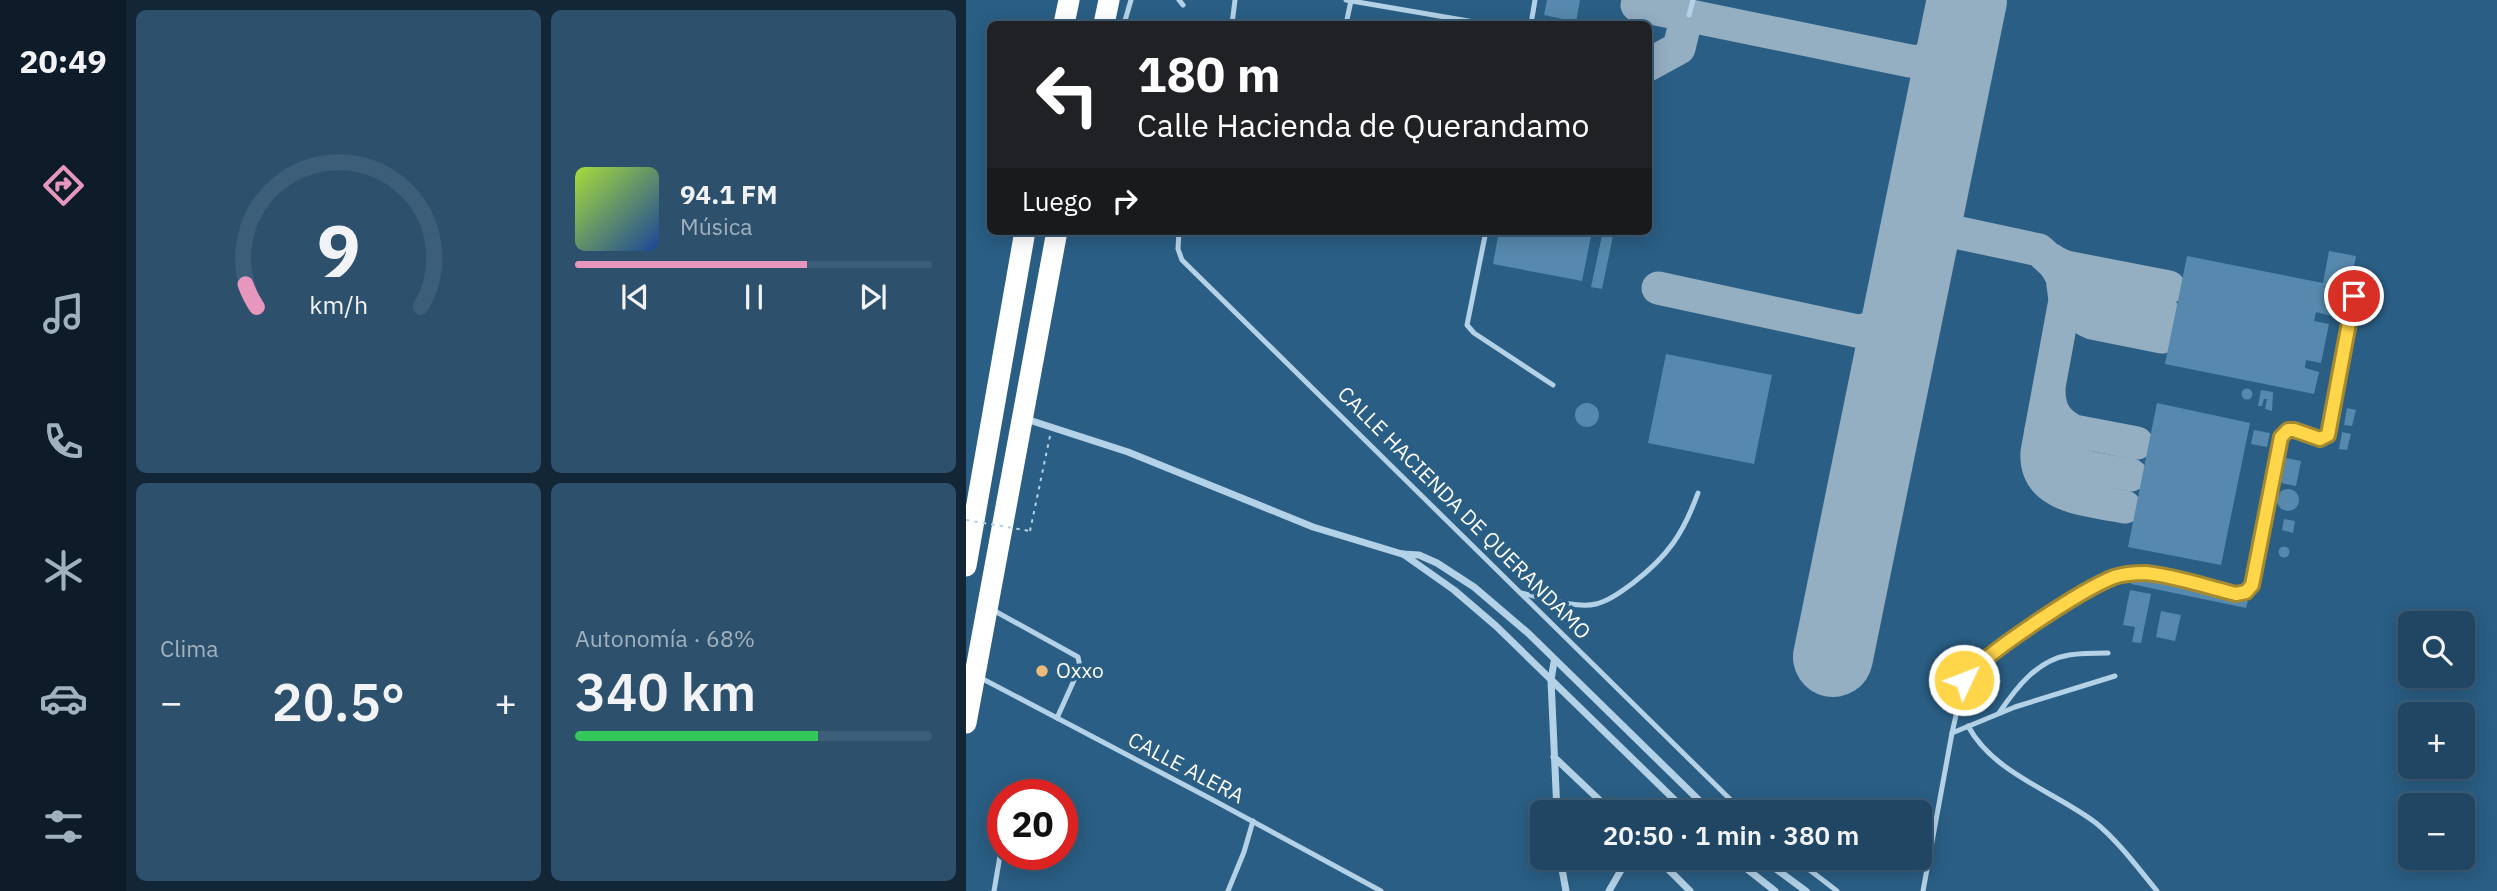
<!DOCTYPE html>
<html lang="es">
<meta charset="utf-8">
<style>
:root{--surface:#204663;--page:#2d506c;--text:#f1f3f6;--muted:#a2b1be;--line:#3d5e78;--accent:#e797bd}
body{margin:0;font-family:"IBM Plex Sans",sans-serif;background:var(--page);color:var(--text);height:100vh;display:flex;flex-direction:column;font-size:26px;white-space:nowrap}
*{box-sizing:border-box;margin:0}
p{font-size:23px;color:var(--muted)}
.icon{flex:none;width:38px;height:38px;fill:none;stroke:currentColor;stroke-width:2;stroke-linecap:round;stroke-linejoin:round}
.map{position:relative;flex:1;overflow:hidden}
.panel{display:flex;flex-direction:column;gap:10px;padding:10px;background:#122636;width:840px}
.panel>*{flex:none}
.hud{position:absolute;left:21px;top:21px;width:665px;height:214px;border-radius:10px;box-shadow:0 4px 18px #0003,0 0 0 2px var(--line);background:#202124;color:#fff;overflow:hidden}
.controls{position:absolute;left:1432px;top:611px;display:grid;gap:14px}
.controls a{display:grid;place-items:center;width:77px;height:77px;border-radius:10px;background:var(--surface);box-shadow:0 4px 18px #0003,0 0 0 2px var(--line);font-size:35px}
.speed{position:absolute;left:21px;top:779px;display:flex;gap:14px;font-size:35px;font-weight:700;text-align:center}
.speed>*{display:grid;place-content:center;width:91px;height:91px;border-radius:50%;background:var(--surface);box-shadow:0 4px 18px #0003,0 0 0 2px var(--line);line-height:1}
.speed .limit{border:10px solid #d22;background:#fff;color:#111}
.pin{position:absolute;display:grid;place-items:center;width:60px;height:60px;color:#fff;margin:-30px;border:4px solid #fff;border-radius:50%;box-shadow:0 2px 7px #0007}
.me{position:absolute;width:77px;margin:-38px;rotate:47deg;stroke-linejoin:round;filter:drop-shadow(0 0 5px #0008)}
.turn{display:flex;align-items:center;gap:24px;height:147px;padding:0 35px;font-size:32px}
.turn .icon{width:91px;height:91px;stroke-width:2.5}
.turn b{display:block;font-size:49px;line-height:60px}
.then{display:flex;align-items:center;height:66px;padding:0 35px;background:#0003;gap:14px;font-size:26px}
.big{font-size:52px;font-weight:600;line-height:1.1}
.panel .card{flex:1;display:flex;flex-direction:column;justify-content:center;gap:10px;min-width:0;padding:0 24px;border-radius:10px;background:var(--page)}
.panel .dial{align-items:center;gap:0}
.dial svg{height:182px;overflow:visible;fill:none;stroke:var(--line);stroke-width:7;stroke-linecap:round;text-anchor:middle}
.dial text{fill:var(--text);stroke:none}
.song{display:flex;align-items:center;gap:21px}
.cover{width:84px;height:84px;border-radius:10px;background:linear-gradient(135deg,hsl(80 70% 55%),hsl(220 70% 35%))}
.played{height:7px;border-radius:4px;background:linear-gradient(90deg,var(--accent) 65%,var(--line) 65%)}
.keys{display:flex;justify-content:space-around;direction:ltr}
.heat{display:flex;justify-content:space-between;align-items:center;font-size:38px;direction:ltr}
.charge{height:10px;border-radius:5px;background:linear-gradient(90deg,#34c759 68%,var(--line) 0)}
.panel .tiles{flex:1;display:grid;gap:10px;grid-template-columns:repeat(2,1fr)}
.trip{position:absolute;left:564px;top:800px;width:402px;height:70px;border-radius:10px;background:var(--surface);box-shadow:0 4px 18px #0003,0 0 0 2px var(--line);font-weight:600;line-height:70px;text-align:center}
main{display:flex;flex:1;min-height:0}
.tabs{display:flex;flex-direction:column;width:126px;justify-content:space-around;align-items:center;background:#0d1c28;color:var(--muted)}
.tabs .icon{width:49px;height:49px}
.tabs .selected{color:var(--accent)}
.tabs b{font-size:32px;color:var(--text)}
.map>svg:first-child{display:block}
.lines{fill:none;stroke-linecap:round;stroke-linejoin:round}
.taxiway{stroke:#94aec2;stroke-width:33}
.runway{stroke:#94aec2;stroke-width:80}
.building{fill:#5689ad}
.path{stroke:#b4d2e7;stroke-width:2;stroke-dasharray:3.5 5;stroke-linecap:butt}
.lane{stroke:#b4d2e7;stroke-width:5}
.street{stroke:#b4d2e7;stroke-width:7}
.highway{stroke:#fff;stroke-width:21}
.path-bridge{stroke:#b4d2e7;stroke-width:2;stroke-dasharray:3.5 5;stroke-linecap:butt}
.route-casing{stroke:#a68a30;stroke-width:18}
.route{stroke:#ffd54a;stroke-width:12}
.poi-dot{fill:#edbc7c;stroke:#2a5e84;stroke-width:2.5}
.labels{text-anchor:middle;stroke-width:7;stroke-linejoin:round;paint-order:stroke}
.street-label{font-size:21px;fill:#fff;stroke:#2a5e84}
.poi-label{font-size:21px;fill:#fff;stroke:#2a5e84;text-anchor:start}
</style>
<main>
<nav class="tabs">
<b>20:49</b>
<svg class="icon selected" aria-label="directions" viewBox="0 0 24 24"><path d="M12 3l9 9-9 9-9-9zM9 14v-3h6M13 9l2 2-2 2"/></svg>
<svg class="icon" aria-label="music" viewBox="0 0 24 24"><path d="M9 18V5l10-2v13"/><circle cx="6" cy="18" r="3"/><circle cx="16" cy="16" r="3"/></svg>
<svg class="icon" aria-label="phone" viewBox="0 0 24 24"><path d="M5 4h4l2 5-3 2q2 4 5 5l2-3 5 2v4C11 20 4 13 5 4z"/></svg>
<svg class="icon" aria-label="climate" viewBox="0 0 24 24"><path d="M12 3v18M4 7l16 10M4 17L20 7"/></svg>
<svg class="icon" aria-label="car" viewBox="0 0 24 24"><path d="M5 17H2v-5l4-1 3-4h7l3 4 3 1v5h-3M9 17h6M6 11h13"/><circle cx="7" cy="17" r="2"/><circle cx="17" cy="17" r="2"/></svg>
<svg class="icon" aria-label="filters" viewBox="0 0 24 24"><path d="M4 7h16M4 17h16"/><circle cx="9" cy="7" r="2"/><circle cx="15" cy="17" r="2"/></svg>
</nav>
<section class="panel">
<div class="tiles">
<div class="card dial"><svg viewBox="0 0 100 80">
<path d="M14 69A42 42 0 1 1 86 69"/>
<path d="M14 69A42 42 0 0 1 9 59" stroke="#e797bd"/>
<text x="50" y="56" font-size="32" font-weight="700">9</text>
<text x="50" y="72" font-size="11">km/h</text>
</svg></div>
<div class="card">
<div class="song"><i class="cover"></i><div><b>94.1 FM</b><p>Música</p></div></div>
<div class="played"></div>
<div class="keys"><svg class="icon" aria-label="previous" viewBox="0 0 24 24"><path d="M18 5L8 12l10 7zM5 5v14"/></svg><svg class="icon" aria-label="pause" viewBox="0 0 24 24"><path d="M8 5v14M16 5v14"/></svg><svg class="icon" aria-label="next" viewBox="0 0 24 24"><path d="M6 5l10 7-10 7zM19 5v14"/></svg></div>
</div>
<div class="card"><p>Clima</p>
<div class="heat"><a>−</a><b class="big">20.5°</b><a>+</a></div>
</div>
<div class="card"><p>Autonomía · 68%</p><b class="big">340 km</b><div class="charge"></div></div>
</div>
</section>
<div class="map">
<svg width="1531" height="891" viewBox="0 0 1531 891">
<rect width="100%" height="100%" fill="#2a5e84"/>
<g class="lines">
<g class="taxiway">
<path d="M671 5 944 61C965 62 984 63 993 40"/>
<path d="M682 65 713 48 721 15"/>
<path d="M960 200 961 214 975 229 1073 250 1123 296 1197 312"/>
<path d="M1086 260 1096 277 1099 300 1071 452C1068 499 1125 500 1159 507"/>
<path d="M1091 263 1100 267 1203 287"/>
<path d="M1098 287C1102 305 1109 316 1126 323L1196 337"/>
<path d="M692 288 891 331C913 329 926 316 939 299"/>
<path d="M1083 390C1083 410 1090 422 1108 431L1171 443"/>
<path d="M1075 430C1076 467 1137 469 1165 475"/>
</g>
<path class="runway" d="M867 657 1001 0"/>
</g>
<g class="building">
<path d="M581 0H614L610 22 578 15Z"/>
<path d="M533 231H626L616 281 527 264Z"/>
<path d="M637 231H648L636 289 625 287Z"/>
<path d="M1363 251 1390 256 1383 292 1355 286 1370 291 1365 316 1350 312 1348 321 1363 324 1355 363 1340 360 1339 368 1353 372 1348 394 1199 364 1221 256 1357 283Z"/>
<path d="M700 354 806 375 788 464 682 443Z"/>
<circle cx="1281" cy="394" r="5.5"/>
<path d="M1295 390 1307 392 1306 411 1299 409 1301 399H1298L1296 406H1292Z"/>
<path d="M1191 403 1284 423 1255 565 1162 547Z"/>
<circle cx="621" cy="415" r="12"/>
<path d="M1381 408 1390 410 1386 426 1378 425Z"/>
<path d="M1288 430 1304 433 1301 447 1285 444Z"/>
<path d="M1376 432 1385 434 1381 450 1373 449Z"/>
<path d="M1320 458 1335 461 1330 486 1315 483Z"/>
<circle cx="1322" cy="500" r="11"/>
<path d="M1318 519 1329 521 1327 533 1316 530Z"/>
<circle cx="1318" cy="552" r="5.5"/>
<path d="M1167 576 1282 601 1280 608 1165 584Z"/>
<path d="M1164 590 1185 594 1175 643 1166 642 1169 627 1157 625Z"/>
<path d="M1195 611 1215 615 1209 641 1190 637Z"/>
</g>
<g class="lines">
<path class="path" d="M64 531 84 436"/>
<g class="lane">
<path d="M213 0 217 5"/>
<path d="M380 0 520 24"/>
<path d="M723 15 727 0"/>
<path d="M158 24 165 0"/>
<path d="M266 24 269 0"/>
<path d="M380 24 385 1"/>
<path d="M565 24 569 0"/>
<path d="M213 231 212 249 216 260 777 812"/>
<path d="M520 231 501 325 508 333 587 385"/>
<path d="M555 593C575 597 610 609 630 604 643 601 656 591 667 583 702 556 717 534 732 493"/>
<path d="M27 610 112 657 114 667 91 718"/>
<path d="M13 677 247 800 415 891"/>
<path d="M1033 713C1050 688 1071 660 1103 655 1116 653 1130 653 1142 653"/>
<path d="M1002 726C1028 774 1088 791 1130 823 1153 842 1172 868 1191 891"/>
<path d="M986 733 1049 707 1149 676"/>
<path d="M828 858 871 891"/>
<path d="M28 891 34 856"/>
<path d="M262 891 278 852 287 821"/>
<path d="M957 891 986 733 998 680 1004 671 1078 618 1124 589 1151 576 1179 573 1270 594 1277 593 1283 589 1315 437C1327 425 1340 435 1354 439L1362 435 1388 296"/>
</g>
<g class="street">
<path d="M60 419 162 452 347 527 436 554 453 555 471 563 508 587 562 633 745 812"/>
<path d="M437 554 488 590 530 626 721 812"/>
<path d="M588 662 585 680 591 812"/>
<path d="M588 757 646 812"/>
<path d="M594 858 600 891"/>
<path d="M691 858 724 891"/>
<path d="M767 858 809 891"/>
<path d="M795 858 840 891"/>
<path d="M643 891 662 858"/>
</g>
<g class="highway">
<path d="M98 24 103 0"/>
<path d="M138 24 143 0"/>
<path d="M0 566 59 231"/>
<path d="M0 723 91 231"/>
</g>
<path class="path-bridge" d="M0 520 64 531"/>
</g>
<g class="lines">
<g class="route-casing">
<path id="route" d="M998 680C1016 655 1117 589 1148 577 1157 574 1171 573 1180 573 1210 576 1241 587 1270 594L1280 592 1286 585 1315 437 1322 430H1328L1354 439 1362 435 1388 296"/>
</g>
<use href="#route" class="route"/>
</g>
<circle class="poi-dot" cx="76" cy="671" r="7"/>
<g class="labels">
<g class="street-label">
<text transform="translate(498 513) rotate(45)" y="7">CALLE HACIENDA DE QUERANDAMO</text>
<text transform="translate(220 768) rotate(28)" y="7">CALLE ALERA</text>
</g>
<g class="poi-label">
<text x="90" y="678">Oxxo</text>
</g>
</g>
</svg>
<div class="controls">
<a><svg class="icon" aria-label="search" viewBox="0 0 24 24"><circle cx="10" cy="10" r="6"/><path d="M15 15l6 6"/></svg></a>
<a>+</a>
<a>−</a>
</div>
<div class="speed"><div class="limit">20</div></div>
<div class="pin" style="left:1388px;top:296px;background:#d93025"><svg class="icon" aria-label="arrive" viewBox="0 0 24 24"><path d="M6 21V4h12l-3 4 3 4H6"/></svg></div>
<svg class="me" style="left:998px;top:680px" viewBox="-20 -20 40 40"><circle r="17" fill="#ffd54a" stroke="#fff" stroke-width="3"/><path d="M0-11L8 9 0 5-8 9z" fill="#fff"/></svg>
<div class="trip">20:50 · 1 min · 380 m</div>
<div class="hud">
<div class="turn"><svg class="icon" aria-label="left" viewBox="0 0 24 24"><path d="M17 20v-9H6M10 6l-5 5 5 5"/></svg><div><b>180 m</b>Calle Hacienda de Querandamo</div></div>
<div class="then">Luego<svg class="icon" aria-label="right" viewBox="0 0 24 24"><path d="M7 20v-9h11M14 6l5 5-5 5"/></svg></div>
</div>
</div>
</main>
